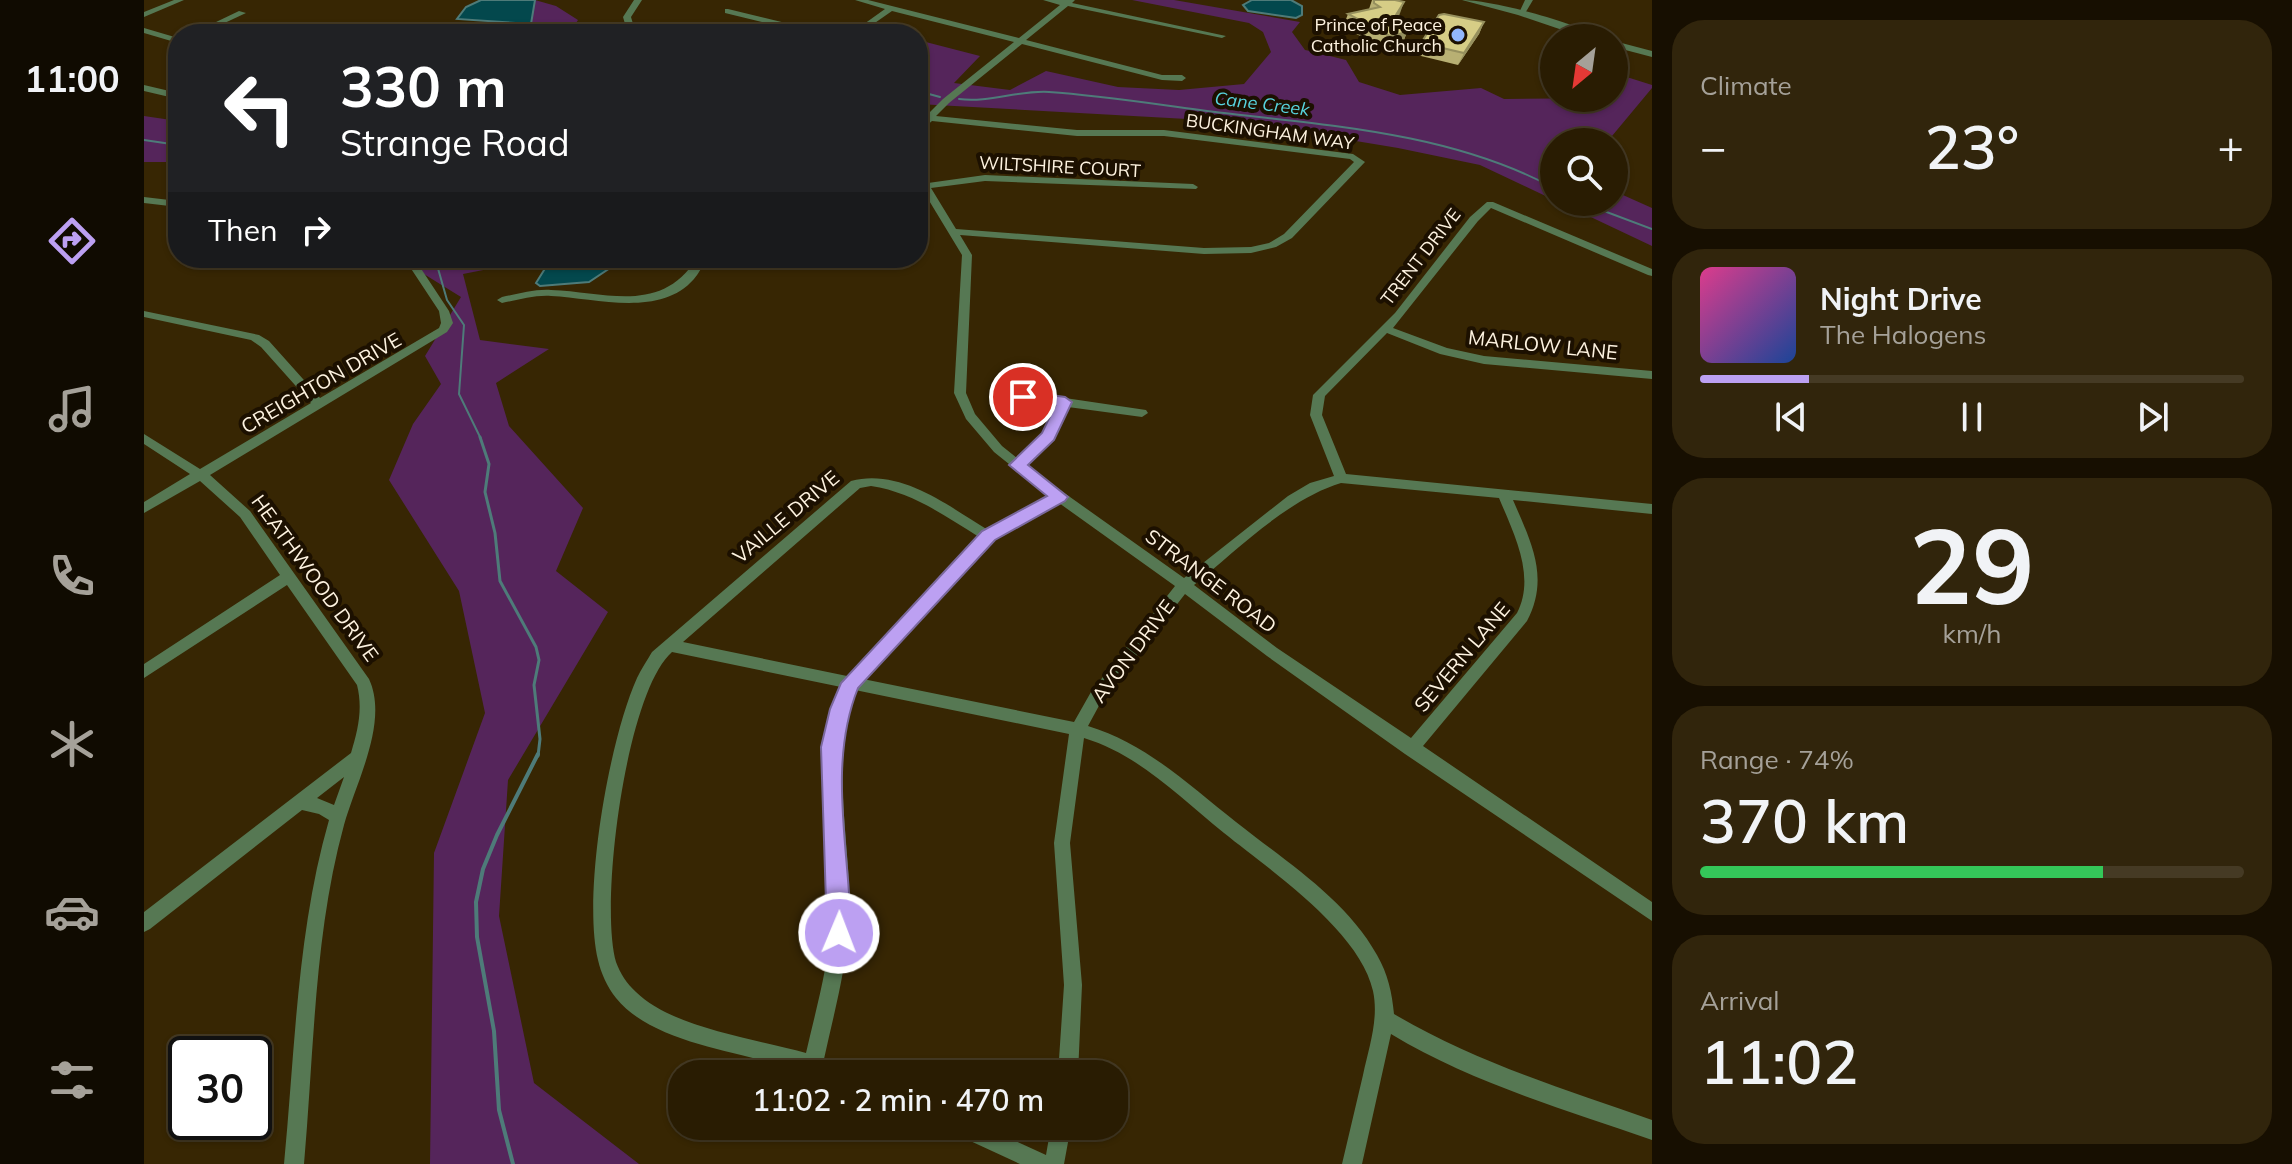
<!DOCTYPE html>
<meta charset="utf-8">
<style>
:root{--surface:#291c02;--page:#31250c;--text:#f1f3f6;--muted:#a5a199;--line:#453a24;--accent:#bca0f2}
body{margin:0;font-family:Mulish,sans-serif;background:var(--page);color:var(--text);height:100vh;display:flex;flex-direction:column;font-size:30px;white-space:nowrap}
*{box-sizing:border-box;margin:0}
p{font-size:26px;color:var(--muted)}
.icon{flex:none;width:44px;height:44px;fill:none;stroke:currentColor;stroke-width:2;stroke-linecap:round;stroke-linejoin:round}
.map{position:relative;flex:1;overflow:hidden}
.sheet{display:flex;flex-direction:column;gap:20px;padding:20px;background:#170f01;width:640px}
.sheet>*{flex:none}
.top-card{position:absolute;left:24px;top:24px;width:760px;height:244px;border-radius:32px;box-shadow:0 2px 6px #0004,0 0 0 2px var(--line);background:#202124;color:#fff;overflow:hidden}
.needle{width:52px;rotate:209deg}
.buttons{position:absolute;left:1396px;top:24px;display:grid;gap:16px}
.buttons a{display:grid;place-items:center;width:88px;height:88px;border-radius:50%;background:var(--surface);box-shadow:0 2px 6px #0004,0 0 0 2px var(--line);font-size:40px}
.speed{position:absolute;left:24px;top:1036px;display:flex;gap:16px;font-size:40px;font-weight:700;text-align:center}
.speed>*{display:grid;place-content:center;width:104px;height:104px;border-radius:50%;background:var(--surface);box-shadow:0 2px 6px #0004,0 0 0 2px var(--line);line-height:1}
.speed .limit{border:4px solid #111;border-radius:12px;background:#fff;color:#111}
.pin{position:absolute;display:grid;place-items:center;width:68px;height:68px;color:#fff;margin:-34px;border:4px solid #fff;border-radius:50%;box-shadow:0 2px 8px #0007}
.me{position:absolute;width:88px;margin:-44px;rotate:1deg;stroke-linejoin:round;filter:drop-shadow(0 0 6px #0008)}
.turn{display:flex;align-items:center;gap:28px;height:168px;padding:0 40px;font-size:36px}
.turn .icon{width:104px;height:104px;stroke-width:2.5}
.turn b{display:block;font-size:56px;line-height:68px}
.then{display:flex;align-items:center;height:76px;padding:0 40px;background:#0003;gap:16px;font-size:30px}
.big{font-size:60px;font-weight:600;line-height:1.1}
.sheet .widget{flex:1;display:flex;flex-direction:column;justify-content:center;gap:12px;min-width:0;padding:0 28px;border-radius:32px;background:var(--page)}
.sheet .dial{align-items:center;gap:0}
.dial b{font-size:104px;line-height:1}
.song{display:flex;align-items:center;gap:24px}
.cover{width:96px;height:96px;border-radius:12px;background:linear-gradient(135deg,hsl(330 70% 55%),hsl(220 70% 35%))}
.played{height:8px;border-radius:4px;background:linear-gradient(90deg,var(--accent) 20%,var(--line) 20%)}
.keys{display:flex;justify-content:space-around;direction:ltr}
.heat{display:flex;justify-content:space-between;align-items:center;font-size:44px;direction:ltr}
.charge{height:12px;border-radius:6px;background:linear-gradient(90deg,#34c759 74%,var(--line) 0)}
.trip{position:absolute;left:524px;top:1060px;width:460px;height:80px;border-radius:32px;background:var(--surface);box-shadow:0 2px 6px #0004,0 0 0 2px var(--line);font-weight:600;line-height:80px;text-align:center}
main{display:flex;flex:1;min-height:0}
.dock{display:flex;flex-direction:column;width:144px;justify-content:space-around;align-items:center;background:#100b01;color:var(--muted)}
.dock .icon{width:56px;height:56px}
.dock .current{color:var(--accent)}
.dock b{font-size:36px;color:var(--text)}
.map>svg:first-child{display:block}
.green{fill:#55255b}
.water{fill:#03484d;stroke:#4e7b79;stroke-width:2}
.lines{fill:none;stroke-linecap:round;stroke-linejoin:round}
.stream-far2{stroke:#4e7b79;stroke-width:2}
.stream-far1{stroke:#4e7b79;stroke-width:3}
.stream{stroke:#4e7b79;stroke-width:4}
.minor{fill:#567853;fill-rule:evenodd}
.tertiary{fill:#567853;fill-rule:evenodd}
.wall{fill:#b8b073}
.shaded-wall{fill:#96905e}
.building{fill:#d6cd86;stroke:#96905e;stroke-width:2}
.route{fill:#bca0f2;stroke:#7a689d;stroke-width:2}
.poi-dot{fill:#92b7fd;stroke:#1c1000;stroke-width:3}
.labels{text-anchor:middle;stroke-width:8;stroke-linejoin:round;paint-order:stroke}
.far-poi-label{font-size:18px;fill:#fef3e0;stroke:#1c1000;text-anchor:end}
.far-water-label{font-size:18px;font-style:italic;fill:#58d5de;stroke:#1c1000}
.far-street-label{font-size:18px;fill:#fef3e0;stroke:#1c1000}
.street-label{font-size:20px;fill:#fef3e0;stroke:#1c1000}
</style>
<main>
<nav class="dock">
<b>11:00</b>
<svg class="icon current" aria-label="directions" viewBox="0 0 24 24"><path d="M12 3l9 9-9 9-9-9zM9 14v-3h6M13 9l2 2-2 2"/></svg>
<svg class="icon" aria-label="music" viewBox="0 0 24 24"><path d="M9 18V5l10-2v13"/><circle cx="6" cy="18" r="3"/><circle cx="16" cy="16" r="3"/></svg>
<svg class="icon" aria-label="phone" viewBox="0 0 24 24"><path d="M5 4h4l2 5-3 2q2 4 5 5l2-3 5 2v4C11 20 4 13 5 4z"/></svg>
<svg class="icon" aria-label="climate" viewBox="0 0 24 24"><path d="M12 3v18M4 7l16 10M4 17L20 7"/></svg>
<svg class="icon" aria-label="car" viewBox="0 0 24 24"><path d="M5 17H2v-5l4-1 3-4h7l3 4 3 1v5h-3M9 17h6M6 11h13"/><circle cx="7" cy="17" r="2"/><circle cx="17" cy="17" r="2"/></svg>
<svg class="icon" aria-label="filters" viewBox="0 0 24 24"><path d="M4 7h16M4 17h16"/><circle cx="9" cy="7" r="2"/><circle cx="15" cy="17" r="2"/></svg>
</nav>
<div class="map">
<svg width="1508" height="1164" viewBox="0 0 1508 1164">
<rect width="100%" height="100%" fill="#372603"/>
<g class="green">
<path d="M391 0 412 6 434 20 425 34H335L387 24Z"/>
<path d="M988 0H1030L1156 22 1148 32 1161 50 1176 53V49L1201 52 1200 55H1182L1202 60 1215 82 1256 95 1337 88 1360 99 1470 98V73L1508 85V88L1463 142H1410V200L1336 165 1254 148 1097 122 774 104V40L836 56 810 83 866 90 902 71 974 87 1035 90 1100 84 1127 52 1119 32 1105 23Z"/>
<path d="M0 116 34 121V162H0Z"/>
<path d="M1470 191 1508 208V246L1415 202H1470Z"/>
<path d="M254 258H382L380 262 319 274 336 340 405 349 352 383 365 426 439 508 412 571 464 612 364 780 355 916 390 1083 495 1164H286L290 853 341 713 315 591 245 480 269 424 297 384 281 356 317 297Z"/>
</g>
<g class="water">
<path d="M337 0H391L387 24 313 19 322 7Z"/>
<path d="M1108 0H1147L1158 6V15L1152 18 1104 11 1099 5Z"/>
<path d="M403 258H481L445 282 396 286 392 283 402 267Z"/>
</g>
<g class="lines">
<g class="stream-far2">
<path d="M774 91 796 97"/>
<path d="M815 99C845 103 875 90 905 92 964 96 1022 106 1080 113 1192 126 1309 134 1410 188"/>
<path d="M0 140 34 145"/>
<path d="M1436 202 1508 229"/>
<path d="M291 258 303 300 320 325 315 394 337 439"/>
</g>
<path class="stream-far1" d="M336 437 345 464 341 492 351 533 356 581 392 647 395 660 390 685 396 739 394 756"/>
<path class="stream" d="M369 1164 355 1110 350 1031 333 937 332 902 339 869 353 835 394 754"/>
<g class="minor">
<path d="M30 0H40L0 17V12Z"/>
<path d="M490 0H498L487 17 492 34H484L479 17Z"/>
<path d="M711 0H724L875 38 916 5 899 0H931L928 3 1082 36 1078 38 924 6 882 40 1018 75H1038L1042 78 1038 81 1018 80 878 44 805 103 792 116 933 130H1020L1209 154 1221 162 1148 238 1132 247 1107 253 1060 254 816 235 828 255 822 393 831 414 858 446 873 458 899 434 913 406 875 400V394L921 398 1002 410 1004 413 998 417 924 407 908 439 881 465 1040 578 1144 496 1166 483 1190 476 1166 415 1169 395 1251 313 1326 217 1343 202H1349L1508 269V276L1504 275 1347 208 1334 221 1249 328 1303 348 1340 356 1508 371V379L1340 364 1296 354 1243 333 1181 396 1178 415 1202 474 1508 504V514L1369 500C1387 542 1406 577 1383 621L1279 746 1508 902V921L1261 754 1123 656 1041 594 957 702 944 726C1003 744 1045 785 1092 822 1141 861 1202 899 1233 955 1244 974 1248 993 1250 1014 1331 1062 1420 1089 1508 1120V1140C1420 1109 1328 1083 1247 1034L1218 1164H1198C1205 1134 1212 1105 1219 1075 1225 1047 1235 1019 1229 991 1216 931 1126 870 1080 833 1036 798 996 755 940 738L926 843 938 985 934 1074H914L920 985 910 843 925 734 711 690C685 774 708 838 705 920 703 967 690 1013 680 1059L702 1067 705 1074C693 1074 680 1076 668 1074 653 1072 636 1065 621 1061 575 1049 503 1037 472 998 463 987 457 973 454 960 438 894 465 740 493 678 497 669 503 661 508 652L707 481C757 468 804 506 844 530L905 496 850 452 822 419 810 393 818 255 778 189 774 190V172L777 173 784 183 841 175 1049 184 1054 187 1052 189 841 181 787 188 812 229 1060 248 1107 247 1125 243 1140 234 1210 162 1206 159 1020 136H933L788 121 774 133V125L779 120H774V114L783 115 799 99 870 42 748 11 715 34H706L741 9ZM1197 483 1355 498C1370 534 1392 576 1373 613L1267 738 1133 648 1050 585C1093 550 1144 499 1197 483ZM727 486C768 492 801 516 835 537L703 676 539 642 716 488ZM915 503 1031 586 947 692 930 722 719 679 849 540ZM528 652 697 687C688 715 682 742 681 772 679 821 689 870 687 920 685 965 672 1009 662 1053 613 1039 528 1028 492 992 483 984 476 973 472 962 455 903 482 692 528 652Z"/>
<path d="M1381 0H1389L1380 15H1374Z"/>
<path d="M584 9 679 32 680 34H667L581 13V9Z"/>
<path d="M95 11 102 13 57 34H47Z"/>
<path d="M166 23 173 25 156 34H146Z"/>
<path d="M0 28 34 38V43L0 33Z"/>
<path d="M0 85 34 93V99L0 91Z"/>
<path d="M0 197 34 201V207L0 203Z"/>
<path d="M260 258H270L305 311 309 323 303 332 66 475 106 511 225 679C245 722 212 782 200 825 170 934 170 1052 160 1164H140C151 1050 153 931 185 820L175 814 158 810 6 929 0 932V912L207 753C214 730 219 709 213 685L143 585 0 678V664L136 575 96 517 56 481 0 513V502L46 474 0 444V434L56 469 167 403 117 347 107 340 0 317V311L115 335 125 341 176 398 295 328 297 323 295 311ZM200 777 190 805 173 798Z"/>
<path d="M553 258H563C559 265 555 273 550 279 516 318 451 298 407 296 390 295 374 300 358 303L353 300 358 297C374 294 390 289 407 290 463 292 517 315 553 258Z"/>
<path d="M645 258H660L634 268 629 265Z"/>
<path d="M703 258H717L718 260 713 263Z"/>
<path d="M806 1126H839L902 1155 907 1126H927L920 1164H876L809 1133Z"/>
</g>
<g class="tertiary">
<path d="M1318 0C1348 0 1431 22 1456 38H1442L1374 15Z"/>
<path d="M1470 41 1508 51V57L1470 47Z"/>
</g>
</g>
<g class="wall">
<path d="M1228 0H1251L1255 16 1249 25 1263 32 1258 45 1241 49 1199 27 1204 14 1225 9Z"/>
<path d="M1340 22 1335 34 1314 65 1273 55 1277 43Z"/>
</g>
<g class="shaded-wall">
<path d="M1260 2 1255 16 1242 37 1247 23Z"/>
<path d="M1340 22 1335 34 1314 65 1320 53Z"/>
<path d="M1263 32 1258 45 1241 49 1246 36Z"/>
</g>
<g class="building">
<path d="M1230 0H1251L1260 2 1247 23 1263 32 1246 36 1204 14 1236 7 1230 3Z"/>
<path d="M1300 14 1340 22 1320 53 1277 43 1295 15Z"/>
</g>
<path class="route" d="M879 391 921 397 928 402 910 440 884 465 924 497 921 501 851 540 714 688C683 765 706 852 707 933L703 941 695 945 687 941 683 933 677 747 686 709 697 683 838 531 903 496 865 465 898 433 911 406 874 400V393Z"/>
<circle class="poi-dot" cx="1314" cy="35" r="8"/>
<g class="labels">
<g class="far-poi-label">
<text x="1298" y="31">Prince of Peace<tspan x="1298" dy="21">Catholic Church</tspan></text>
</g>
<g class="far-water-label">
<text transform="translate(1118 104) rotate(7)" y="6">Cane Creek</text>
</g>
<g class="far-street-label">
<text transform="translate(1126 132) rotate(8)" y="6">BUCKINGHAM WAY</text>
<text transform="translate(916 167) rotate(3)" y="6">WILTSHIRE COURT</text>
<text transform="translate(1277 257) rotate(-52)" y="6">TRENT DRIVE</text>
</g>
<g class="street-label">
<text transform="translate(1399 345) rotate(6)" y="7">MARLOW LANE</text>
<text transform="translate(177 383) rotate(-30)" y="7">CREIGHTON DRIVE</text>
<text transform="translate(642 517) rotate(-40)" y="7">VAILLE DRIVE</text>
<text transform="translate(171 578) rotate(54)" y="7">HEATHWOOD DRIVE</text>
<text transform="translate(1067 581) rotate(37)" y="7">STRANGE ROAD</text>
<text transform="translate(989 651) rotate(-53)" y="7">AVON DRIVE</text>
<text transform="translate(1318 657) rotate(-50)" y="7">SEVERN LANE</text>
</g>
</g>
</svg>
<div class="buttons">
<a><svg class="needle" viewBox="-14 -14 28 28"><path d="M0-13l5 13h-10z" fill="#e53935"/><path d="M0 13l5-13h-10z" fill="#a5a199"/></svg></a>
<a><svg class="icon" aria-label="search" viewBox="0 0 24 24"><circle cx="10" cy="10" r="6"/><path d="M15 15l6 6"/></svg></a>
</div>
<div class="speed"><div class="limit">30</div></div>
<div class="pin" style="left:879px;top:397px;background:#d93025"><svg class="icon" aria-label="arrive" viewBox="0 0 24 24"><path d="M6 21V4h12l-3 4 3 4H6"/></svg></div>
<svg class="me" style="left:695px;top:933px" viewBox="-20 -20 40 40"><circle r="17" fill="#bca0f2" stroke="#fff" stroke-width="3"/><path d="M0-11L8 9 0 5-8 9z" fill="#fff"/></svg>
<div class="trip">11:02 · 2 min · 470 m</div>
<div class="top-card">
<div class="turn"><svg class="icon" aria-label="left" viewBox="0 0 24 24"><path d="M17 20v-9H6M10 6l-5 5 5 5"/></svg><div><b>330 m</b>Strange Road</div></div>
<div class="then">Then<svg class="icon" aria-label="right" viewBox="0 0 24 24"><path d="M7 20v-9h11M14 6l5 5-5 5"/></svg></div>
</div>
</div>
<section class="sheet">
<div class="widget"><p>Climate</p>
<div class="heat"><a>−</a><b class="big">23°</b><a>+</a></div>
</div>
<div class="widget">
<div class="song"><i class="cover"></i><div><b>Night Drive</b><p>The Halogens</p></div></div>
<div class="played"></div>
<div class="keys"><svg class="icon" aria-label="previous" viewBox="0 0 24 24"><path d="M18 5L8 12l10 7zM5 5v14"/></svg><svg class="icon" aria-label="pause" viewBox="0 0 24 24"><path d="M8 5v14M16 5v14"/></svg><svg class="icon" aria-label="next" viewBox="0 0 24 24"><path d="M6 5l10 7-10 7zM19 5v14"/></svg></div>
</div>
<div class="widget dial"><b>29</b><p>km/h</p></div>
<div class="widget"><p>Range · 74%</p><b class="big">370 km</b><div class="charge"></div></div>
<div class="widget"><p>Arrival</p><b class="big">11:02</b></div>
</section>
</main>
